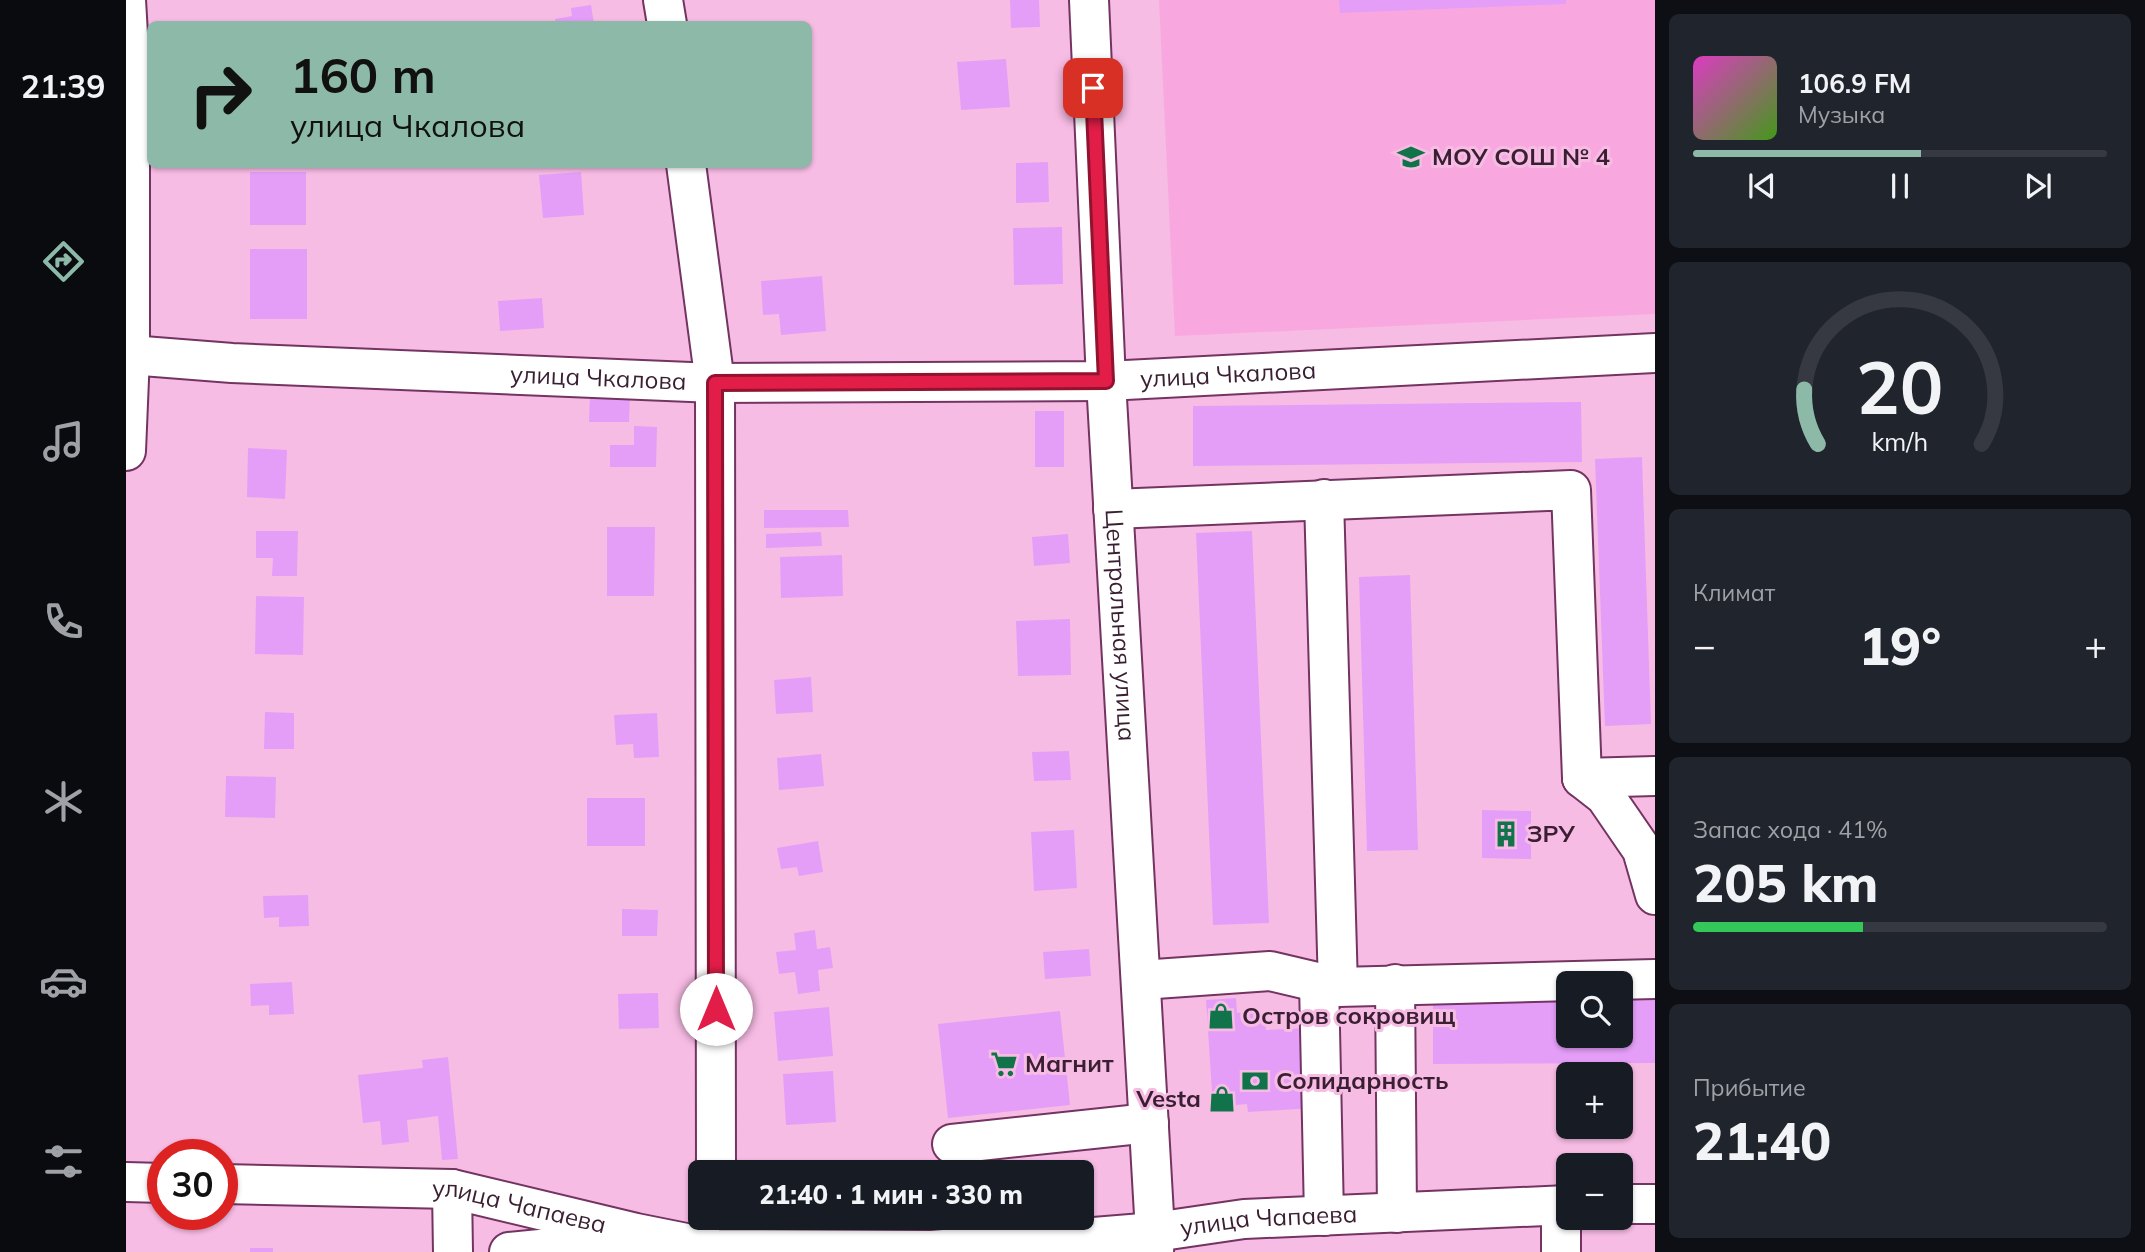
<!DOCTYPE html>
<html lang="ru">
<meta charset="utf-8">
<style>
:root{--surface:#171b24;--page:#20242c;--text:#f1f3f6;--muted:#9ea1a6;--line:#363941;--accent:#8cb9a8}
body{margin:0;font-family:Mulish,sans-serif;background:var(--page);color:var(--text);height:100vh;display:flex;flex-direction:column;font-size:26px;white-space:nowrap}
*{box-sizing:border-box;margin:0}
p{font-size:23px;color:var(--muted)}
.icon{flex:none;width:38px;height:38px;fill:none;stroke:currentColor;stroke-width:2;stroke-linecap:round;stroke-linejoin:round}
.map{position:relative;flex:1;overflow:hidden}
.sheet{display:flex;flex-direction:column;gap:14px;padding:14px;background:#0d0f14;width:490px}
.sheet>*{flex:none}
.banner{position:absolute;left:21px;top:21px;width:665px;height:147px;border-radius:10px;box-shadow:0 2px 5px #0004;background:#8cb9a8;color:#111;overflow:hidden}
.tools{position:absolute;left:1430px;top:971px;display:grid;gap:14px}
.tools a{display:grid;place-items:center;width:77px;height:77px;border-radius:10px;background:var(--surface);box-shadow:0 2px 5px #0004;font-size:35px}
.speed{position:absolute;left:21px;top:1139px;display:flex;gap:14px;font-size:35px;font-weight:700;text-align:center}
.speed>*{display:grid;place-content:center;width:91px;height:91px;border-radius:50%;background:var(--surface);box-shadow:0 2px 5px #0004;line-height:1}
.speed .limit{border:10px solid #d22;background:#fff;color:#111}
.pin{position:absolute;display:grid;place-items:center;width:60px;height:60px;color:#fff;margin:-30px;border-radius:14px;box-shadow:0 4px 10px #0006}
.me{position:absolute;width:77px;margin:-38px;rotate:0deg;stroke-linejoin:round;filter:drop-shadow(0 0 5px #0008)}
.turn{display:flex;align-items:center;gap:24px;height:147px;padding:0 28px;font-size:32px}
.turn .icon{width:91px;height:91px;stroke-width:2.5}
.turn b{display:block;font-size:49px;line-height:60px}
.big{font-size:52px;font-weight:800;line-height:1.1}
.sheet .card{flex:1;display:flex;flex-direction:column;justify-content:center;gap:10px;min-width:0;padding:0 24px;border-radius:10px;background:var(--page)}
.sheet .dial{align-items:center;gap:0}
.dial svg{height:182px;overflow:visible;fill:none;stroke:var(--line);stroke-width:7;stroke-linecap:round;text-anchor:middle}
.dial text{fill:var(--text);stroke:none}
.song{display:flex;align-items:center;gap:21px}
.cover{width:84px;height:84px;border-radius:10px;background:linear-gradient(135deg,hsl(310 70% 55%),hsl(100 70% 35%))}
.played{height:7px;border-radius:4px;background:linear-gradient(90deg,var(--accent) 55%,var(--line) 55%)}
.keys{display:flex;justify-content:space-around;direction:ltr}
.heat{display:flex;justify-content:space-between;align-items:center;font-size:38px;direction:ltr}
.charge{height:10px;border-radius:5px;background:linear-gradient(90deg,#34c759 41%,var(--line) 0)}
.trip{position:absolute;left:562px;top:1160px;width:406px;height:70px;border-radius:10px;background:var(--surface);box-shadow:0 2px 5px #0004;font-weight:800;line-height:70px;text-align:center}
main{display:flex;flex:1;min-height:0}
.dock{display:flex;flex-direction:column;width:126px;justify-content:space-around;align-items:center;background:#090b0e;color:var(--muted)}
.dock .icon{width:49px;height:49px}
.dock .current{color:var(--accent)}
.dock b{font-size:32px;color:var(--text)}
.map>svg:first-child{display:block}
.built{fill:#f8a8df}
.building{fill:#e49ef8}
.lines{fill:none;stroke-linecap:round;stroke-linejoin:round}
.minor-casing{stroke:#733462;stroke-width:42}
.minor{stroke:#fff;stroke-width:38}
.route-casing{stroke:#92132f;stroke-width:18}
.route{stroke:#e11d48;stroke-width:12}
.labels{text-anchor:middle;stroke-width:6;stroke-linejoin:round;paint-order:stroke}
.poi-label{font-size:24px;font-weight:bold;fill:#3a1e32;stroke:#f7bce4;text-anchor:start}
.street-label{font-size:24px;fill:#3a1e32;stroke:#f7bce4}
</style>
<main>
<nav class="dock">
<b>21:39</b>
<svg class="icon current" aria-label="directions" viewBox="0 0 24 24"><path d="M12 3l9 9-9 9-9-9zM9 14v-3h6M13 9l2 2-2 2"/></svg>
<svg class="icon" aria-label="music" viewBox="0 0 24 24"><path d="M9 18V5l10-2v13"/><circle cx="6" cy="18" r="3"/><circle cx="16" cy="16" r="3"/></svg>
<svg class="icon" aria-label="phone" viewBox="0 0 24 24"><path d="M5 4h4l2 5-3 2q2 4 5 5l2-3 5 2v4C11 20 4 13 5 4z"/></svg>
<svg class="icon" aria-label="climate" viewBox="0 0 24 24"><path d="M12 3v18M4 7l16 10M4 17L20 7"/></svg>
<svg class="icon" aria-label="car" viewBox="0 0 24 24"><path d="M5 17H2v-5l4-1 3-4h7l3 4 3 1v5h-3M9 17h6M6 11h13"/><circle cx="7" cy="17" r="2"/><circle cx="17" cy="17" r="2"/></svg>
<svg class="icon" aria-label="filters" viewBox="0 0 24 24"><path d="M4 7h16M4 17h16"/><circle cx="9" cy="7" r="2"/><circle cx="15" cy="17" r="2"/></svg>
</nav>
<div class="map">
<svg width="1529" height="1252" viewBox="0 0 1529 1252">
<rect width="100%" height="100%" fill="#f7bce4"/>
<path class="built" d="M1033 0H1529V314L1049 336Z"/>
<g class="building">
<path d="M884 0H913L914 27 885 28Z"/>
<path d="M1213 0H1440V4L1214 13Z"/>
<path d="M465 5 468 24H430L429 19 446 16 445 8Z"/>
<path d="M880 59 884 107 835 110 831 62Z"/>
<path d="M922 162 923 202 890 203V163Z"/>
<rect x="124" y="172" width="56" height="53"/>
<path d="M455 172 458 215 417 218 413 175Z"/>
<path d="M936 227 937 284 888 285 887 228Z"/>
<rect x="124" y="249" width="57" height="70"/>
<path d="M696 276 700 331 655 335 653 314 637 315 635 281Z"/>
<path d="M416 298 418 328 374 331 372 301Z"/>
<path d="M464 394H504L503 422H463Z"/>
<path d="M1455 402 1456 462 1067 466V406Z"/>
<rect x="909" y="411" width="29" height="56"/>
<path d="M508 426 531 427 530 467H484V445H508Z"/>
<path d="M122 448 161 450 159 499 121 497Z"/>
<path d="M1516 457 1525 724 1479 726 1469 459Z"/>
<path d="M638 510H722L723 527 638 528Z"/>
<path d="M481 527H529L528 596H481Z"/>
<path d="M130 531H172L171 576H146L147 558H130Z"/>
<path d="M1126 531 1143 923 1087 925 1070 533Z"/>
<path d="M695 532 696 546 640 548V534Z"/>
<path d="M942 534 944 563 908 566 906 537Z"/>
<path d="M716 555 717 596 655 598 654 557Z"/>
<path d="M1284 575 1292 850 1241 851 1233 577Z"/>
<path d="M130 596 178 597 177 655 129 654Z"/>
<path d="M944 619 945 675 892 676 890 621Z"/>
<path d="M685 677 687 712 650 714 648 680Z"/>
<path d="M139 712 168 713V749H138Z"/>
<path d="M531 713 533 757 508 758 507 744 490 745 488 715Z"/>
<path d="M943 751 945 780 908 781 906 752Z"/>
<path d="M695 754 698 786 653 790 651 758Z"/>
<path d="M100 776 150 777 149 818 99 817Z"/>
<rect x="461" y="798" width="58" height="48"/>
<path d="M1356 810 1405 811V859L1356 858Z"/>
<path d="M948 830 951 888 908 891 905 832Z"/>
<path d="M692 841 697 872 673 876 671 867 655 869 651 848Z"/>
<path d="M182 895 183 926 153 927V917L138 918 137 896Z"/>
<path d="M496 909 532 910 531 936H496Z"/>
<path d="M689 930 691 949 704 947 707 968 692 970 694 991 672 994 669 972 653 974 650 952 670 950 668 933Z"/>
<path d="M963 949 965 976 919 979 917 952Z"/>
<path d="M166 982 168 1014 143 1015V1005L125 1006 124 984Z"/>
<path d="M532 993 533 1028 493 1029 492 994Z"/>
<path d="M1110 998 1111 1013 1138 1011 1140 1030 1183 1028 1188 1108 1122 1112 1121 1104 1087 1107 1080 1000Z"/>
<path d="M1529 999V1063L1307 1064V1001L1442 1000V1036H1494V1000Z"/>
<path d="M703 1007 707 1056 652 1061 648 1012Z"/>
<path d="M934 1011 944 1105 822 1118 812 1024Z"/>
<path d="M322 1057 332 1159 316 1160 312 1116 281 1120 283 1142 256 1145 254 1121 237 1123 232 1075 297 1068 296 1060Z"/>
<path d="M707 1071 710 1122 660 1125 657 1074Z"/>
<path d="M935 1167V1172H892V1171Z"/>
<rect x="124" y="1248" width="23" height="4"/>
</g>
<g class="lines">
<g class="minor-casing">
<g id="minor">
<path d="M537 0 541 24"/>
<path id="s1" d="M963 0 980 381 1029 1232 1028 1252"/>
<path d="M560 164 589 383 590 1172"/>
<path id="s2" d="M4 355 106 363 589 383 980 381 1529 353"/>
<path d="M0 451 4 355V69L0 0"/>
<path d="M1198 499 1212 987"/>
<path d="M987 509 1445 490 1456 778"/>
<path d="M1456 778 1479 796 1516 850 1529 895"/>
<path d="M1456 778 1529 776"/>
<path d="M1015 980 1144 971 1212 987 1529 979"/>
<path d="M1193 982 1198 1216"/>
<path d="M1269 984 1271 1213"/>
<path d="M826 1144 1023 1123"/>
<path d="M0 1182 37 1183"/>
<path id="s3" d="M96 1184 326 1189 510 1233 590 1249 806 1250 1029 1232 1118 1219 1442 1205"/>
<path d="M326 1189 327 1252"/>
<path d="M1494 1204H1529"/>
<path d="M383 1252 445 1246 500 1247"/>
<path d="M1435 1252V1205"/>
</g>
</g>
<use href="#minor" class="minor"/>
</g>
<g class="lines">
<g class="route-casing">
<path id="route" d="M590 1009 589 383 980 381 967 88"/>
</g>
<use href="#route" class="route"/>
</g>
<defs>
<g id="school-bare" transform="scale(2.1)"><path d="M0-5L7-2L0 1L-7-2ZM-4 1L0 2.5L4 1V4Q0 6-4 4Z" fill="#117349" stroke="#f7bce4" stroke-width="2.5" paint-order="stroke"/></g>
<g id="building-bare" transform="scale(2.1)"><path d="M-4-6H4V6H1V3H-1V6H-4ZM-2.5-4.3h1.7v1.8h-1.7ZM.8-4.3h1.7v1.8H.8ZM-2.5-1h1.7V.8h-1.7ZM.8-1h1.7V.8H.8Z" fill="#117349" stroke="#f7bce4" stroke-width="2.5" paint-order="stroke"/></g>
<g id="shop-bare" transform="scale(2.1)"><path d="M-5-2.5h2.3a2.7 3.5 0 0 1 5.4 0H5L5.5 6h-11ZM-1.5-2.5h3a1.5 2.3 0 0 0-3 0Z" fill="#117349" stroke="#f7bce4" stroke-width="2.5" paint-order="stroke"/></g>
<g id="supermarket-bare" transform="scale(2.1)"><path d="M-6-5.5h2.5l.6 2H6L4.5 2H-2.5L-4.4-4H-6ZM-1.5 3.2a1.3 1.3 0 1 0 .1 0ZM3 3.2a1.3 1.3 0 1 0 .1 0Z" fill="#117349" stroke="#f7bce4" stroke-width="2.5" paint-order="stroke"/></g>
<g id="bank-bare" transform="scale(2.1)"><path d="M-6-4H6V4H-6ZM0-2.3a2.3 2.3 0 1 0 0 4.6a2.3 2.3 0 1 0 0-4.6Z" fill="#117349" stroke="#f7bce4" stroke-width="2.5" paint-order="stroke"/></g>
</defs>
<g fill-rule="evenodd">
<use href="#school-bare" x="1285" y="157"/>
<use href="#building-bare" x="1380" y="834"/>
<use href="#shop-bare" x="1095" y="1016"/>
<use href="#supermarket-bare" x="878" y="1064"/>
<use href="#bank-bare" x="1129" y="1081"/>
<use href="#shop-bare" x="1096" y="1099"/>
</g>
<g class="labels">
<g class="poi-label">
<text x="1306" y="165">МОУ СОШ № 4</text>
<text x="1401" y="842">ЗРУ</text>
<text x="1116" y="1024">Остров сокровищ</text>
<text x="899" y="1072">Магнит</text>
<text x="1150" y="1089">Солидарность</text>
<text x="1075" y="1107" text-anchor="end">Vesta</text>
</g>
<g class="street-label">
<text dy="8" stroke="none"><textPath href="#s2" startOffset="1099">улица Чкалова</textPath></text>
<text dy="8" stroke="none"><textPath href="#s2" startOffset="469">улица Чкалова</textPath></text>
<text dy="8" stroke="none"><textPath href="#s1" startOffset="626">Центральная улица</textPath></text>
<text dy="8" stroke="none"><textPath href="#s3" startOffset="299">улица Чапаева</textPath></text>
<text dy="8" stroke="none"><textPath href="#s3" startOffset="1055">улица Чапаева</textPath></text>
</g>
</g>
</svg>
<div class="tools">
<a><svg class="icon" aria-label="search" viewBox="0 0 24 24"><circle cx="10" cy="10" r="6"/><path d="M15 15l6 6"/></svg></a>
<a>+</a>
<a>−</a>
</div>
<div class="speed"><div class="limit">30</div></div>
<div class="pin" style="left:967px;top:88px;background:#d93025"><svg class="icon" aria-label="arrive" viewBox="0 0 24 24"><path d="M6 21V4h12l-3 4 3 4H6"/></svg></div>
<svg class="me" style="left:590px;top:1009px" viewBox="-20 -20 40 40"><circle r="19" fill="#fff"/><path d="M0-13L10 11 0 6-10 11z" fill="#e11d48"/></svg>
<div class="trip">21:40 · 1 мин · 330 m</div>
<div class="banner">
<div class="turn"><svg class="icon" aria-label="right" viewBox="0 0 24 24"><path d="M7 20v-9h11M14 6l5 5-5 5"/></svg><div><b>160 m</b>улица Чкалова</div></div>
</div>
</div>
<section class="sheet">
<div class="card">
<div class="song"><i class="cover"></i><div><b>106.9 FM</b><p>Музыка</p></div></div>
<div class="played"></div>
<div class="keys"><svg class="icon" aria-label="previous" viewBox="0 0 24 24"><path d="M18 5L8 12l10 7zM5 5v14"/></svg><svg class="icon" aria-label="pause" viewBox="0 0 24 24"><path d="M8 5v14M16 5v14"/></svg><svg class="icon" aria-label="next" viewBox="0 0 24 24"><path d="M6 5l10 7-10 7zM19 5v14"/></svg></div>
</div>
<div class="card dial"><svg viewBox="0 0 100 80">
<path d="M14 69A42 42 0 1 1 86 69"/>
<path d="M14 69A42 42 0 0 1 8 45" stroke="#8cb9a8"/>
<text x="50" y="56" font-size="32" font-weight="700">20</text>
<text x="50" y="72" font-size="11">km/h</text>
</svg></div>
<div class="card"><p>Климат</p>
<div class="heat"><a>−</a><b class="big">19°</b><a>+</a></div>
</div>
<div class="card"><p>Запас хода · 41%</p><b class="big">205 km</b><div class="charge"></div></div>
<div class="card"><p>Прибытие</p><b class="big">21:40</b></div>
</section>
</main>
